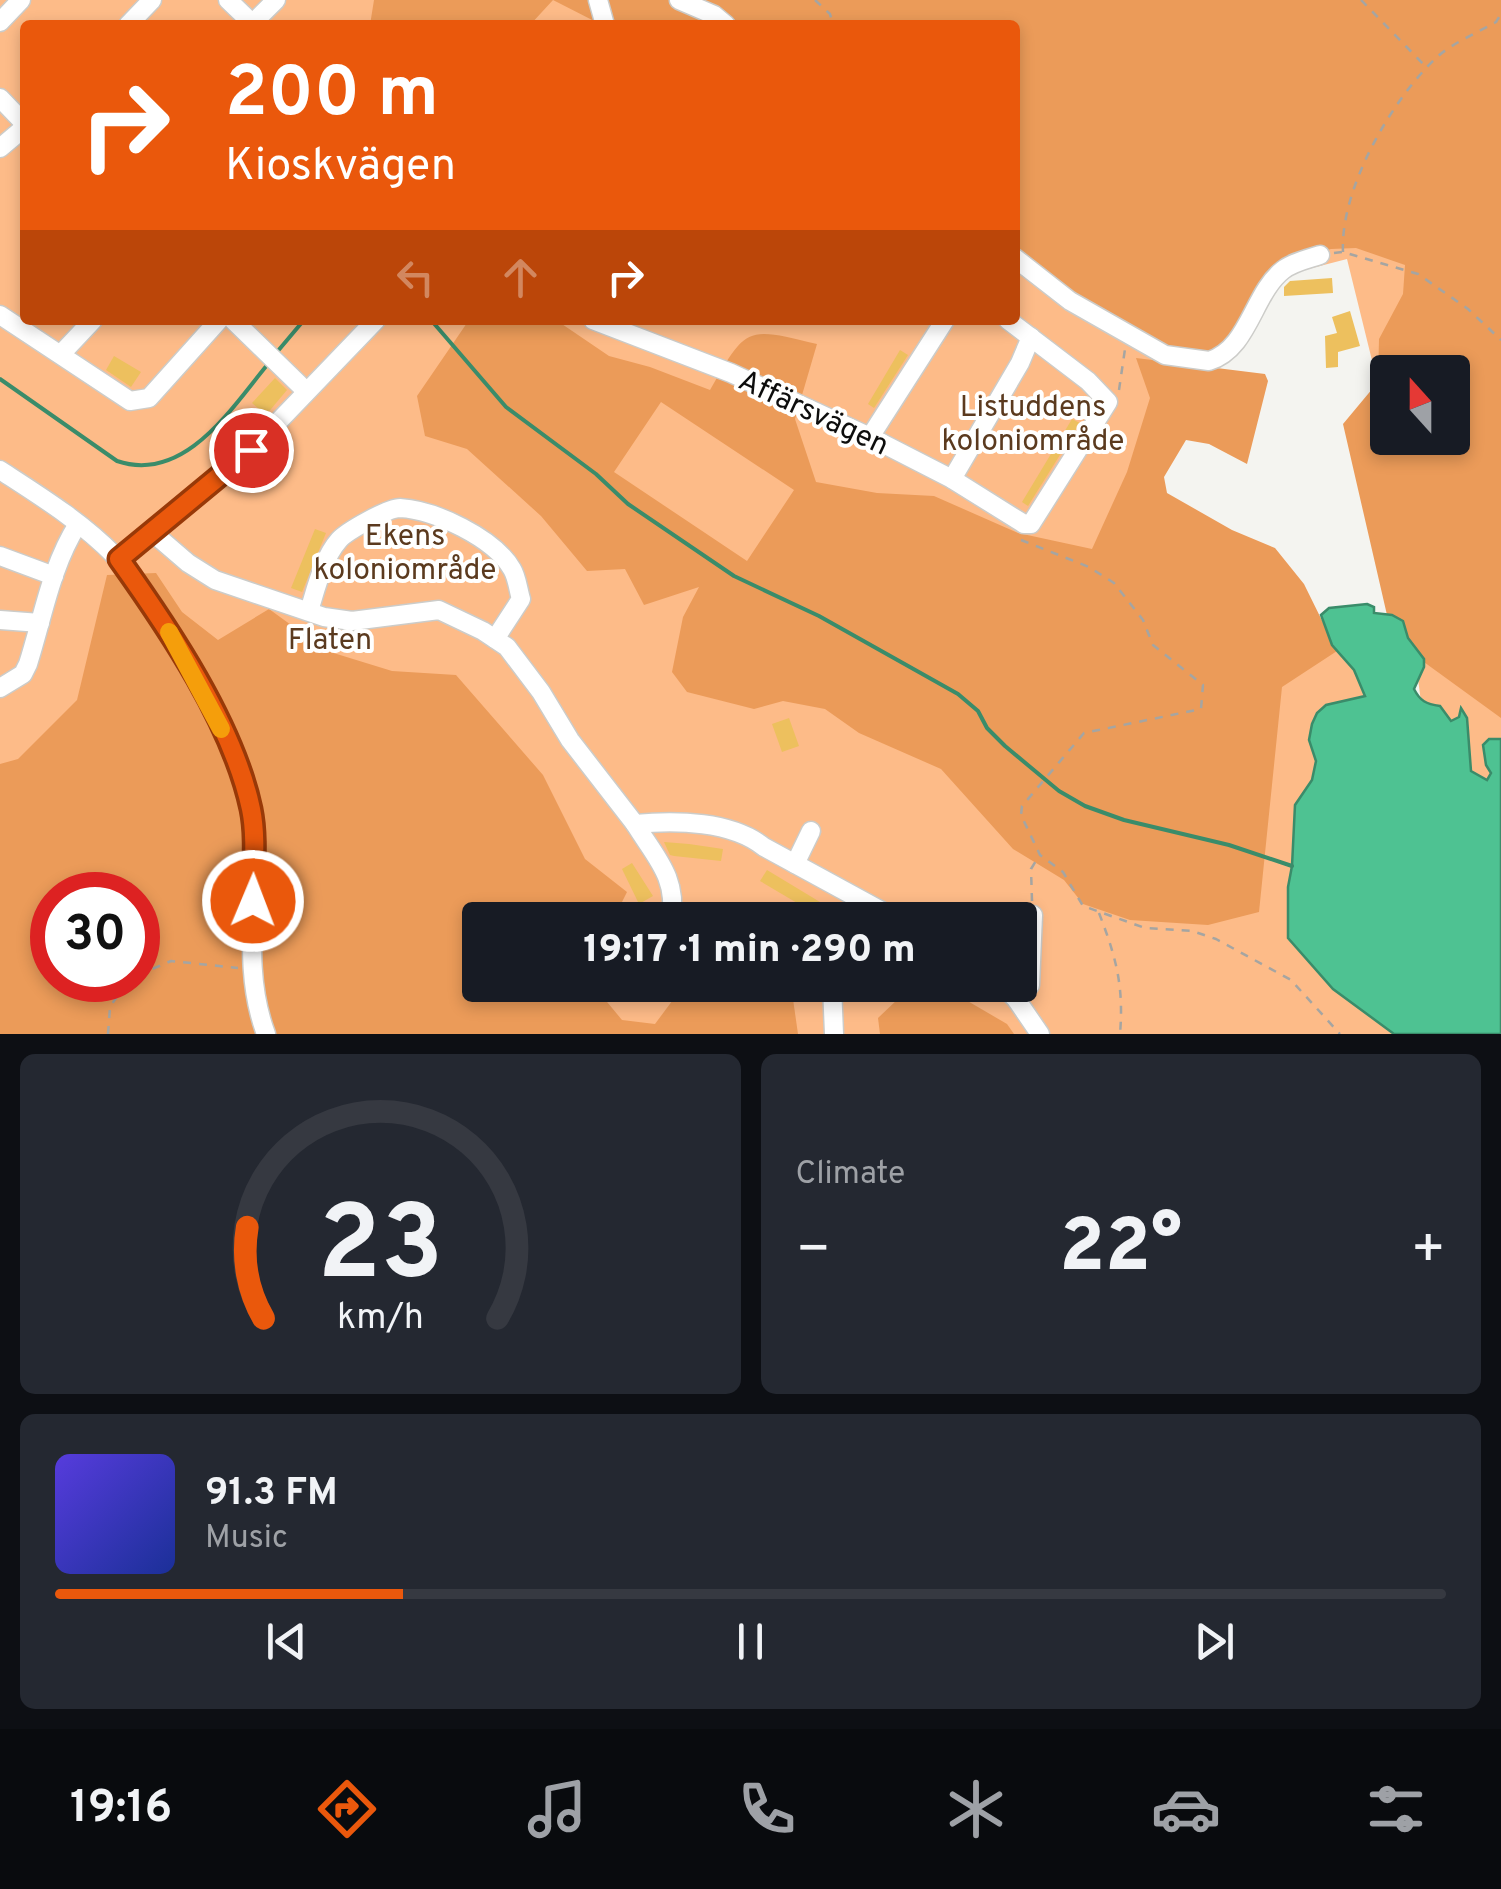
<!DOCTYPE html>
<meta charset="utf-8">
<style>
:root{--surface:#171b24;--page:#242831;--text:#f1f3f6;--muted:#9ea1a6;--line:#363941;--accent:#ea580c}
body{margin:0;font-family:Overpass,sans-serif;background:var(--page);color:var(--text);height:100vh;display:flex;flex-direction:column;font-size:38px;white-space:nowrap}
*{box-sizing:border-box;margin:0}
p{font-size:32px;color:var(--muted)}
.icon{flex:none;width:55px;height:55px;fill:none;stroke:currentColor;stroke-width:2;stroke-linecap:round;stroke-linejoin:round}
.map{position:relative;height:1034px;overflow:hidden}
.panel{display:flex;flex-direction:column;gap:20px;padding:20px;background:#0d0f14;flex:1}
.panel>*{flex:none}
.banner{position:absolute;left:20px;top:20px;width:1000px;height:305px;border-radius:10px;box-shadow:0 5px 15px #0003;background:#ea580c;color:#fff;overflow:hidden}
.needle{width:65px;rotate:339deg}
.controls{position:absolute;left:1370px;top:355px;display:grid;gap:20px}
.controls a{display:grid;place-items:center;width:100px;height:100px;border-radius:10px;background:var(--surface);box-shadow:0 5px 15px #0003;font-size:50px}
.speed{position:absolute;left:30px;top:872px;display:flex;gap:20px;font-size:50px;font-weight:700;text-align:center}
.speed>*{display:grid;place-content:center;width:130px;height:130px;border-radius:50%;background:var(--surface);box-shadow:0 5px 15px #0003;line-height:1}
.speed .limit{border:15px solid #d22;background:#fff;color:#111}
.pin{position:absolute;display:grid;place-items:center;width:85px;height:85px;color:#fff;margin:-42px;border:5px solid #fff;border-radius:50%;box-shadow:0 2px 10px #0007}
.me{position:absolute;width:110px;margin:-55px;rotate:1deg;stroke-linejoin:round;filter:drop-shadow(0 0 8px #0008)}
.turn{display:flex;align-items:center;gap:35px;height:210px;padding:0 40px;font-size:45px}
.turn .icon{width:130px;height:130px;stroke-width:2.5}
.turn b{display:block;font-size:70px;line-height:85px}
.lanes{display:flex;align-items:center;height:95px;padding:0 40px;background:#0003;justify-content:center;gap:50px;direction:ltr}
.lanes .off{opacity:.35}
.big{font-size:75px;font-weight:800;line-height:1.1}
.panel .widget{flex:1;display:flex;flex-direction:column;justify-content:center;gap:15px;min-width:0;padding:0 35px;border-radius:15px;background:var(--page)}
.panel .dial{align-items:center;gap:0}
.dial svg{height:260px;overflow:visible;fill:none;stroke:var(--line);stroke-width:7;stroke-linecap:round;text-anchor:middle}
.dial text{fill:var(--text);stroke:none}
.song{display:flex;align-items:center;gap:30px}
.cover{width:120px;height:120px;border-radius:15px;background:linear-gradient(135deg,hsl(250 70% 55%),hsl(230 70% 35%))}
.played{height:10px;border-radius:5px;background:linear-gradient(90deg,var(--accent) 25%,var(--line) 25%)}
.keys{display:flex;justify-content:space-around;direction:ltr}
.heat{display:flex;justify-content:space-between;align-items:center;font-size:55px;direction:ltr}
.panel .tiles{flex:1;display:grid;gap:20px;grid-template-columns:1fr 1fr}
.widget:last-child{grid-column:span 2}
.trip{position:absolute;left:462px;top:902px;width:575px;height:100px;border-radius:10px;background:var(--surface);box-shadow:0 5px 15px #0003;font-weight:800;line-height:100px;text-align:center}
.tab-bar{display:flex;height:160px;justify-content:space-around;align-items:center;background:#090b0e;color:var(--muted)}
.tab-bar .icon{width:70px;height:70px}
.tab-bar .current{color:var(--accent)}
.tab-bar b{font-size:45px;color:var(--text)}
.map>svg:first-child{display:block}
.green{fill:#fdbb88;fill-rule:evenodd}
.forest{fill:#eb9b59;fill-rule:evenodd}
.water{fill:#4ec292;stroke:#3a8c6a;stroke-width:2.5}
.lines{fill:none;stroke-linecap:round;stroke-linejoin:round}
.stream{stroke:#3a8c6a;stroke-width:4}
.building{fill:#edc05e}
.minor-casing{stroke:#ccccc9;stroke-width:21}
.path{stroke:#a5a5a2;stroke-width:2.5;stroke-dasharray:8 8;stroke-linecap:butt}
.minor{stroke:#fff;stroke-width:18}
.route-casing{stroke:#983908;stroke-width:25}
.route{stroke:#ea580c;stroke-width:18}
.slow{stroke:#f59e0b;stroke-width:18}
.labels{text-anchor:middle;stroke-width:8;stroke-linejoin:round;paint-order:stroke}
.park-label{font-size:30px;fill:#5b3a1e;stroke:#fffffe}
.street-label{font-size:30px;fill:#0d0d0c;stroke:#fffffe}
</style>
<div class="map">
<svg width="1501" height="1034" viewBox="0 0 1501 1034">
<rect width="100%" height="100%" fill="#f4f4f0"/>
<path class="green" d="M0 0H1501V1034H0ZM25 25H1015V320H25ZM1347 259 1383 405 1421 702 1389 713 1268 552 1126 476 1193 367 1285 275ZM1388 372H1452V438H1388ZM52 895H138V980H52ZM480 920H1020V985H480Z"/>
<g class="forest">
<path d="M374 0H1501V718L1417 657 1387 615 1343 424 1378 382 1379 339 1403 294 1405 265 1356 248 1331 249 1296 258 1239 331 1213 357 1173 352 1085 304 1015 250V25H602L553 0 530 25H370ZM1388 372H1452V438H1388Z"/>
<path d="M469 320H556L609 356 650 367 710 390C746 327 745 326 817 344L795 419 816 482 877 493 934 496 1018 533 1092 549 1127 472 1150 398 1136 358 1265 374 1268 381 1247 464 1209 444 1186 440 1164 477 1167 493 1232 530 1275 548 1304 584 1337 651 1282 687 1259 912 1208 925 1130 920 1083 904 1064 880 1013 849 941 769 859 733 825 709 783 701 754 709 687 692 672 672 683 617 699 587 644 605 625 569 587 571 541 516 467 449 425 436 417 396ZM661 402 794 490 747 561 614 472Z"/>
<path d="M156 573 182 612 218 640 269 609 327 651 392 671 456 675 543 775 585 859 627 892 613 920H480V985H593L622 1020 655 1024 684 985H791L798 1034H0V764L18 759 77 700 107 575ZM52 895H138V980H52Z"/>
<path d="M959 996 1007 1024 1014 1034H880L878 1018 899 998Z"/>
</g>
<path class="water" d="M1367 604 1374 607V613L1392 615 1403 621 1408 638 1424 659V667L1414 689C1420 701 1426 704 1440 706L1451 721 1459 717 1461 708 1467 718 1471 771 1487 780 1491 773 1486 765 1483 745 1489 739H1501V1034H1394L1333 989 1288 938V887L1292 866 1295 805 1312 780 1316 761 1309 740 1312 724 1317 713 1326 705 1365 696 1354 670 1332 645 1321 615 1329 608Z"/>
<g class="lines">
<g class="stream">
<path d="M431 320 506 407 596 474 628 504 734 576 819 616 958 694 978 711 987 728 1005 746 1059 791 1085 806 1124 820 1229 845 1292 866"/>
<path d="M277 352 304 320"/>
<path d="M0 379 117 461C185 484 232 407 268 364"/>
</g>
</g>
<g class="building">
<path d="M1332 278 1333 293 1284 296V287L1290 281Z"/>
<path d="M1350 311 1360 346 1338 352V367L1326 368 1325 336 1337 333 1332 317Z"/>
<path d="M900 350 908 355 874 408 868 404Z"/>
<path d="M114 356 141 372 131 387 106 370Z"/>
<path d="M275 378 287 390 266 415 252 403Z"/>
<path d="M1072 419 1080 423 1028 506 1022 502Z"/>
<path d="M315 529 326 533 302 592 291 588Z"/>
<path d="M789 718 799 746 782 752 772 724Z"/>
<path d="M664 842 689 844 723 849 721 861 674 856 670 855Z"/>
<path d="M632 863 653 896 639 904 622 869Z"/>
<path d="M767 870 825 905 819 916 760 881Z"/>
</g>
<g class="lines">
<g class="minor-casing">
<g id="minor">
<path d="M228 0 254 25"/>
<path d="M598 0 605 25"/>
<path d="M679 0 714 15 726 25"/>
<path d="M0 22 21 0"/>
<path d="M128 25 152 0"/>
<path d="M251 25 276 0"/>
<path d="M0 98 25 124"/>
<path d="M0 148 25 127"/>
<path d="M1015 258 1070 301 1165 355 1209 361C1249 349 1253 293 1283 270 1293 262 1308 259 1320 255"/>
<path d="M0 315 130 401 149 398 219 320"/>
<path d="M233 320 306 391"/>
<path d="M593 320 731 373 870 437 952 479 1024 524H1031L1108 402 1088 381 1008 320"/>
<path d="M62 353 93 320"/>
<path d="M870 437 945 320"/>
<path d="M0 470C40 496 82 522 115 556 161 603 244 752 252 816 261 890 239 962 266 1034"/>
<path d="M952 479 1020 363 1031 337"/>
<path d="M152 532 188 563 215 580 324 617 352 621 439 610 483 631 507 647 541 692 570 740 635 824C676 820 732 821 764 847L898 920"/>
<path d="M0 556 54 576"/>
<path d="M119 559 251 450 376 320"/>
<path d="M309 611C316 589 323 558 339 540 347 531 388 508 400 508 435 510 494 538 512 569 517 577 518 589 521 599L495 639"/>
<path d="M0 620 40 623"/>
<path d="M0 688 23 674 28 664C43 617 51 566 78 524"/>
<path d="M635 824C656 858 678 878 671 920"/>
<path d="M795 864 811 831"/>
<path d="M832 985 834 1034"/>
<path d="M1002 985 1016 999 1040 1034"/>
<path d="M1016 999 1030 985 1033 915"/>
</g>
</g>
<g class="path">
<path d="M815 0 830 14 833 25"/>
<path d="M1361 0 1426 67"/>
<path d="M1343 252C1340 189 1391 101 1436 58 1452 43 1477 33 1496 22L1501 14"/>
<path d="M1334 253 1343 252 1418 274 1468 309 1501 340"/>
<path d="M1119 390 1125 349"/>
<path d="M1021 540 1089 567 1114 583 1143 620 1153 645 1203 685 1201 709 1084 733 1022 806 1021 815 1040 855 1063 872 1083 906 1145 928 1192 931 1216 939 1291 980 1340 1034"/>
<path d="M1032 901 1031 869 1039 856"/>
<path d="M1099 913C1116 957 1124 986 1120 1034"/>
<path d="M138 975 171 961 238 968"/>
<path d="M108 1034 110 1007 128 980"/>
</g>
<use href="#minor" class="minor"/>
</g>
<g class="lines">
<g class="route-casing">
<path id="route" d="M251 450 119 559C169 629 233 724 251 809 257 838 253 871 253 901"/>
</g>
<use href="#route" class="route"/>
<path class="slow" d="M169 632 221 729"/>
</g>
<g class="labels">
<g class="park-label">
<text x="1033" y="416">Listuddens<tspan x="1033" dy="34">koloniområde</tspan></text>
<text x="405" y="545">Ekens<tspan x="405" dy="34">koloniområde</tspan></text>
<text x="330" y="649">Flaten</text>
</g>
<g class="street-label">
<text transform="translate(814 412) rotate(25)" y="10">Affärsvägen</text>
</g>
</g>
</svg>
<div class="controls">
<a><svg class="needle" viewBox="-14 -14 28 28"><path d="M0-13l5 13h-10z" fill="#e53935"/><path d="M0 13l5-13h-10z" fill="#9ea1a6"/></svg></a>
</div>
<div class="speed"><div class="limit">30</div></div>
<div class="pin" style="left:251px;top:450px;background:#d93025"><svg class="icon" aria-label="arrive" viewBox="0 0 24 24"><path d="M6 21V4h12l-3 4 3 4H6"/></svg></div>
<svg class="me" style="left:253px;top:901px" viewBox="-20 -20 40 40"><circle r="17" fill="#ea580c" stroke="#fff" stroke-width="3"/><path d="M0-11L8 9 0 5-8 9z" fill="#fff"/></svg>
<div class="trip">19:17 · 1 min · 290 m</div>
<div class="banner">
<div class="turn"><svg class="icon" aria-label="right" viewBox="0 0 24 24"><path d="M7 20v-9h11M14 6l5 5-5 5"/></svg><div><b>200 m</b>Kioskvägen</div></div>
<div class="lanes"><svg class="icon off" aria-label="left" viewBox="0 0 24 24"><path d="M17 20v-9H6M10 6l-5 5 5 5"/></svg><svg class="icon off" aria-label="ahead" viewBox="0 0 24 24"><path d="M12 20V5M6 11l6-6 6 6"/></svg><svg class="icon" aria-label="right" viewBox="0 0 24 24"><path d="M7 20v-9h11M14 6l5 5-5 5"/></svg></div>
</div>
</div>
<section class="panel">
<div class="tiles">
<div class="widget dial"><svg viewBox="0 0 100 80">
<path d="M14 69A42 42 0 1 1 86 69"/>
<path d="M14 69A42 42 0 0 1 9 41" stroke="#ea580c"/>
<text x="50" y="56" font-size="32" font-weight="700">23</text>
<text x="50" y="72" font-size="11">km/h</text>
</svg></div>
<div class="widget"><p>Climate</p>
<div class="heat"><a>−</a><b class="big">22°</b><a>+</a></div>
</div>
<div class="widget">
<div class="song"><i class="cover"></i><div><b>91.3 FM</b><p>Music</p></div></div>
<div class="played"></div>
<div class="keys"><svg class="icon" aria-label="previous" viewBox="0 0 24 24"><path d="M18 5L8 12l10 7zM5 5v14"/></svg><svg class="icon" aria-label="pause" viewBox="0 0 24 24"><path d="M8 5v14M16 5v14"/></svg><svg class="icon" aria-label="next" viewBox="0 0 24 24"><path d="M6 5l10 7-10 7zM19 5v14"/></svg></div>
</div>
</div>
</section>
<nav class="tab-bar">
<b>19:16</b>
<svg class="icon current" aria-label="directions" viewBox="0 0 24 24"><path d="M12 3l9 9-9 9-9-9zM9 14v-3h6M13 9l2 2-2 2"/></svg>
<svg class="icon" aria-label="music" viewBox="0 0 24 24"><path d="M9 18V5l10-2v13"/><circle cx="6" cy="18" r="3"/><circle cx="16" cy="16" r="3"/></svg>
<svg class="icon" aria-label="phone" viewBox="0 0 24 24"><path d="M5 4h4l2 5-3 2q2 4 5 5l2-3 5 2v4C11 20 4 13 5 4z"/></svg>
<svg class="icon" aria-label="climate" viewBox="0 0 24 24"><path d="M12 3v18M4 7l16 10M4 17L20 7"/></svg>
<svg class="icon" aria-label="car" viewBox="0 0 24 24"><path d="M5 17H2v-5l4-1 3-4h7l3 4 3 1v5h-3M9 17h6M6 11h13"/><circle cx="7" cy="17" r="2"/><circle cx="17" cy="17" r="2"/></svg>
<svg class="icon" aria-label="filters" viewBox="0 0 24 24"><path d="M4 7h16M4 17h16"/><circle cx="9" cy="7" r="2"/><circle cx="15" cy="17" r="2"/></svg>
</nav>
